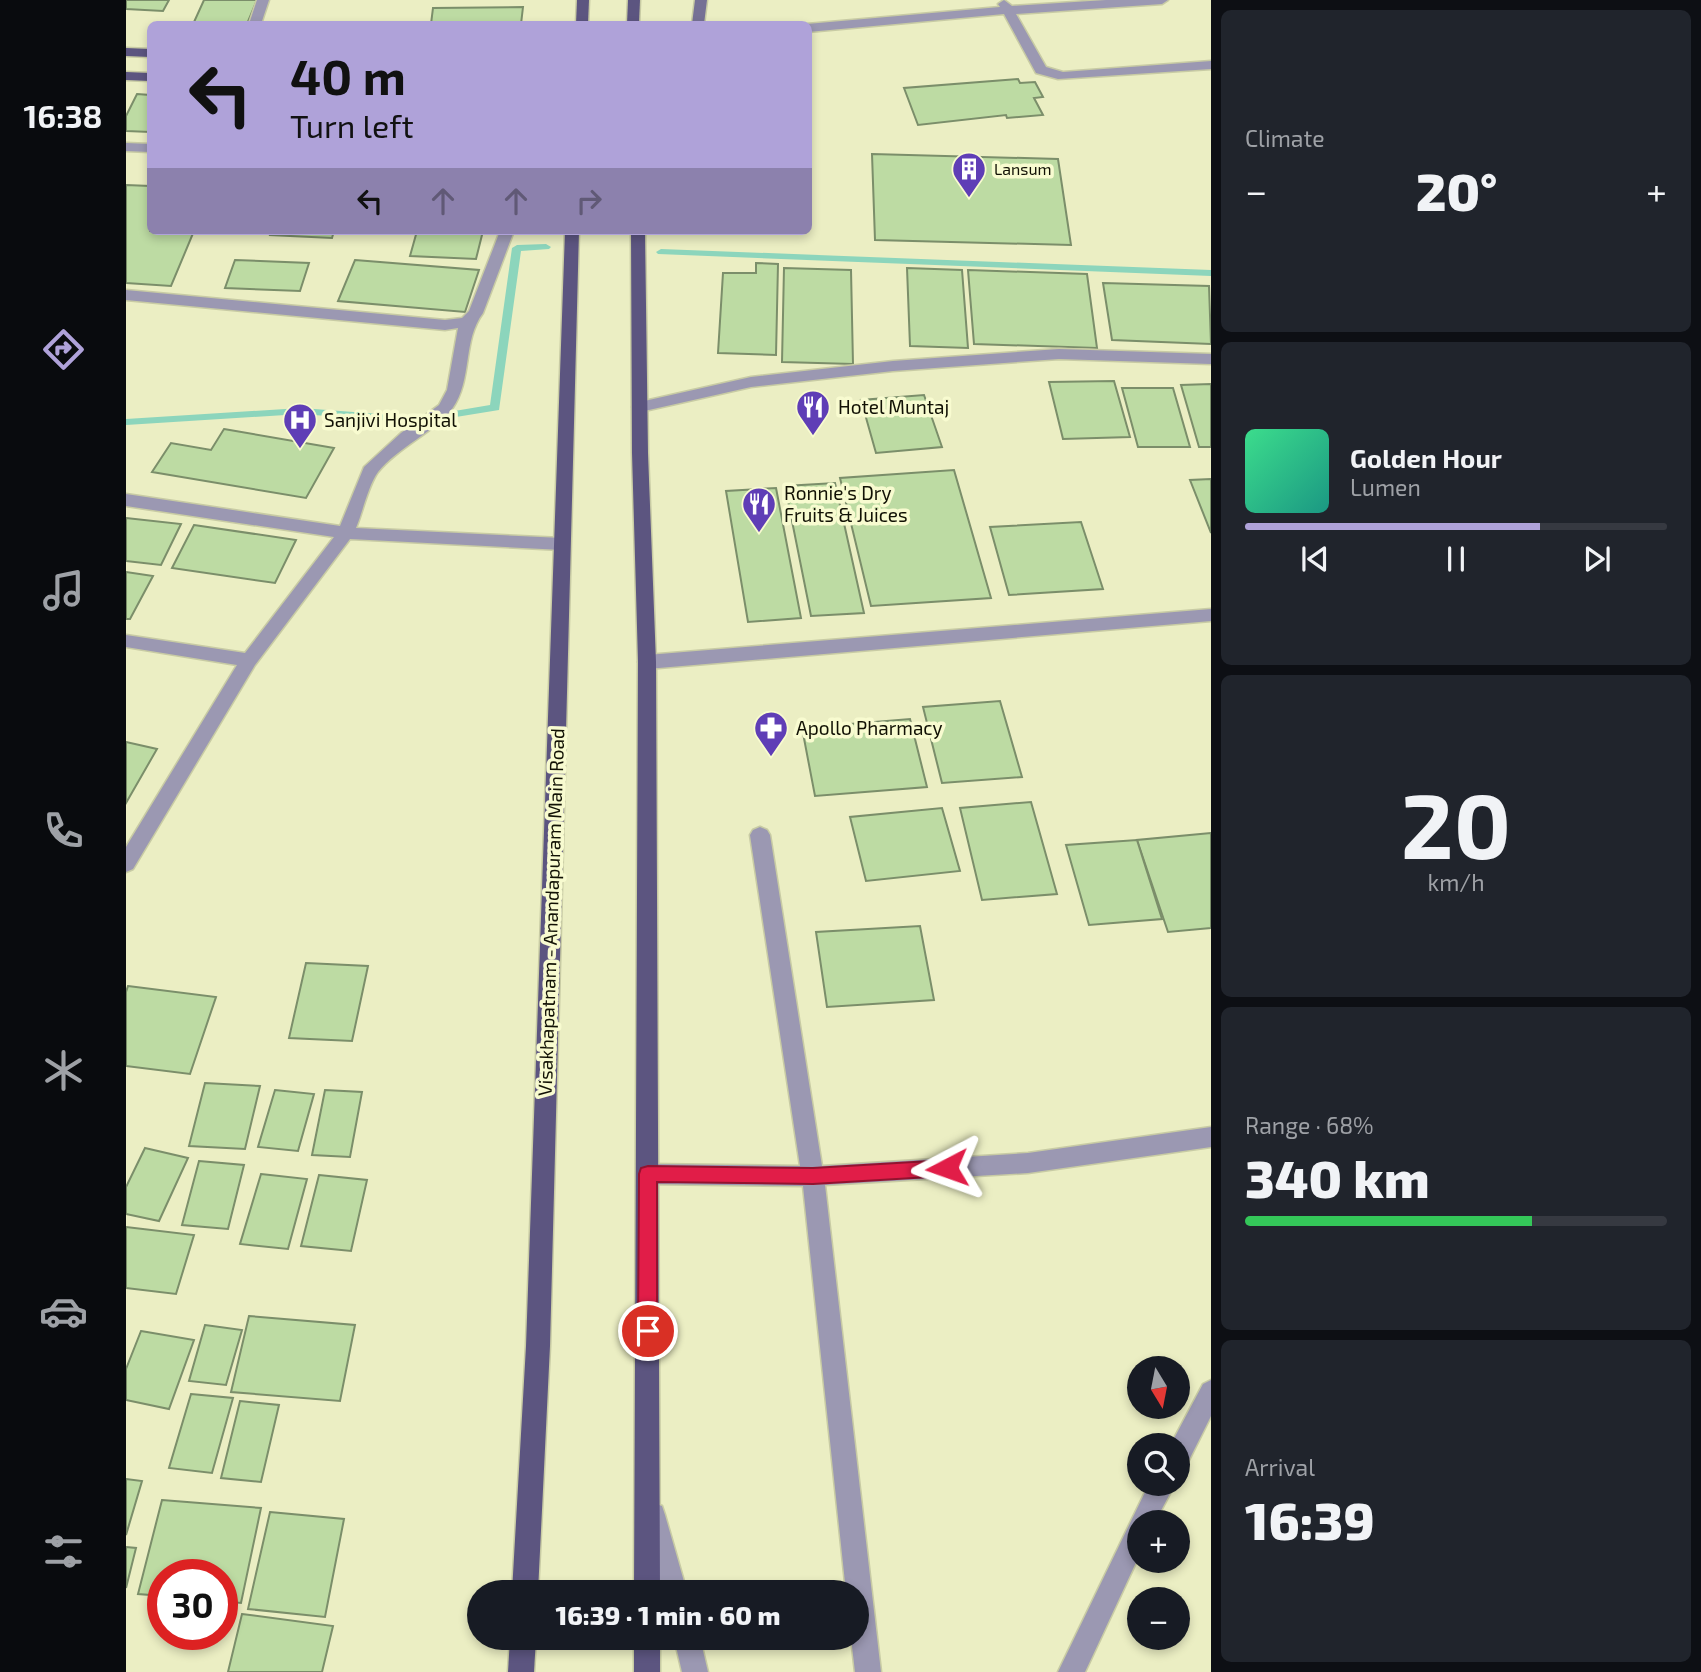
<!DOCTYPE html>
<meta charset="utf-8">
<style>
:root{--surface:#171b24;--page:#20242c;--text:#f1f3f6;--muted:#9ea1a6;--line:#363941;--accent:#afa2d9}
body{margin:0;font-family:"Exo 2",sans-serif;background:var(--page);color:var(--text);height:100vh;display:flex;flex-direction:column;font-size:26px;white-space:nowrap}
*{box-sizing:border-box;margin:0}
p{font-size:23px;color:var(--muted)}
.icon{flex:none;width:38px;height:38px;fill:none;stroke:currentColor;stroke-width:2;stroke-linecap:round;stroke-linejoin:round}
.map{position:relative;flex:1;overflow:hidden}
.sheet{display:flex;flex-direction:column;gap:10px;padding:10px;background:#0d0f14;width:490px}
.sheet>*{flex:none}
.hud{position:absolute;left:21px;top:21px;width:665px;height:214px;border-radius:10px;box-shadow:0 4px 10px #0003;background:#afa2d9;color:#111;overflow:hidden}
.needle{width:46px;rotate:170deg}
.buttons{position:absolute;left:1001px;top:1356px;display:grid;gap:14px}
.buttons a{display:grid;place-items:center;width:63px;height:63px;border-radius:50%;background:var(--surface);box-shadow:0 4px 10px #0003;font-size:35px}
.speed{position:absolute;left:21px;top:1559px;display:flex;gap:14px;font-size:35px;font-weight:700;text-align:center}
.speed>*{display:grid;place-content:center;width:91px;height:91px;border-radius:50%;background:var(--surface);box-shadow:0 4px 10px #0003;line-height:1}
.speed .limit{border:10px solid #d22;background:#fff;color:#111}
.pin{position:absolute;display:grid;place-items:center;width:60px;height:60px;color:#fff;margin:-30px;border:4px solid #fff;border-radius:50%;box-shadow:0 2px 7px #0007}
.me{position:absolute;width:77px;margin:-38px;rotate:266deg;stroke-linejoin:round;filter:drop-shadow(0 0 5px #0008)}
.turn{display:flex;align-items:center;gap:24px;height:147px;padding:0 28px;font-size:32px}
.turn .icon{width:91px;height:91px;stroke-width:2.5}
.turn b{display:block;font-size:49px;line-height:60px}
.lanes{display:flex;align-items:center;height:66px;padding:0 28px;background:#0003;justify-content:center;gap:35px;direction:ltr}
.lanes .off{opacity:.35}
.big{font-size:52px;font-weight:800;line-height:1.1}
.sheet .card{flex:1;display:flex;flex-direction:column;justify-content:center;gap:10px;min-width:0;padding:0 24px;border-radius:10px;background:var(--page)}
.sheet .dial{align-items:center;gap:0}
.dial b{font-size:91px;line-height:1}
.song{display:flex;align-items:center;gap:21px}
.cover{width:84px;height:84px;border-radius:10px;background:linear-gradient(135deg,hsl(150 70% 55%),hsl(170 70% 35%))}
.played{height:7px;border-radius:4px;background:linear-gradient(90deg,var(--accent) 70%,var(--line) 70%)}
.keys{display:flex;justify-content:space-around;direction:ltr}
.heat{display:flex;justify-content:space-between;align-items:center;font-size:38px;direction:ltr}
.charge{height:10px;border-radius:5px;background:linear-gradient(90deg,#34c759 68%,var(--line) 0)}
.trip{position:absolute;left:341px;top:1580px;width:402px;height:70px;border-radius:35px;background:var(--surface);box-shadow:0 4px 10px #0003;font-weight:800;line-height:70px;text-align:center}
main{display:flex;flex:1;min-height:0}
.dock{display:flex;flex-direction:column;width:126px;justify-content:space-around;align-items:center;background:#090b0e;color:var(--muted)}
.dock .icon{width:49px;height:49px}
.dock .current{color:var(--accent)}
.dock b{font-size:32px;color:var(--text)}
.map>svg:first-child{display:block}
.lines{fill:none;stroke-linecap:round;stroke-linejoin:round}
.stream{fill:#8cd5bc;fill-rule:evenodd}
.building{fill:#bddba3;stroke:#7b8e6a;stroke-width:2}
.minor-casing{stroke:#c8cba4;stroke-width:3}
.tertiary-casing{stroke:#c8cba4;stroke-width:3}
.secondary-casing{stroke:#c8cba4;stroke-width:3}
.primary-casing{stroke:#c8cba4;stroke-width:3}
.minor{fill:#9b98b2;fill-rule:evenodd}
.tertiary{fill:#9b98b2;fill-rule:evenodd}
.secondary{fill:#767195;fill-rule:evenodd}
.primary{fill:#5c5580;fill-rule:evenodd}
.route{fill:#e11d48;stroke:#92132f;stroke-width:2}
.labels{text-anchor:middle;stroke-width:7;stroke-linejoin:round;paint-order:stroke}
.far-poi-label{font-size:16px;fill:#111104;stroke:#f8fbd0;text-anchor:start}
.poi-label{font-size:19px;fill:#111104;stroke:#f8fbd0;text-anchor:start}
.street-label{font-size:19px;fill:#111104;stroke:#f8fbd0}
</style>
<main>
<nav class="dock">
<b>16:38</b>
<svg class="icon current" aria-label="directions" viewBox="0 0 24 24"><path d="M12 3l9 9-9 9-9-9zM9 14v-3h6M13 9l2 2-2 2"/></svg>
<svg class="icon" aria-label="music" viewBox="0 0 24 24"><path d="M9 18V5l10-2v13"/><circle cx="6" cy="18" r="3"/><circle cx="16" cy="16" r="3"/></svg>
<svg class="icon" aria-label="phone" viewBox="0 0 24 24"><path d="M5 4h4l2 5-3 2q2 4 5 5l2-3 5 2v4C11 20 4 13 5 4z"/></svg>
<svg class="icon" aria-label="climate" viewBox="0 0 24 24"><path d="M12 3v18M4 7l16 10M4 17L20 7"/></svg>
<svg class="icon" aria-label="car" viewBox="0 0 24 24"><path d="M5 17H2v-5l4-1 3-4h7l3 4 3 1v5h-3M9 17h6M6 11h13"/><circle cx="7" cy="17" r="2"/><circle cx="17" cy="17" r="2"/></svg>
<svg class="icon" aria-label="filters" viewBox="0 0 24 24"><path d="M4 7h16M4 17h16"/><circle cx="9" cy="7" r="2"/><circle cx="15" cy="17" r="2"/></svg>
</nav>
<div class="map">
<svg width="1085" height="1672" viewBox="0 0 1085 1672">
<rect width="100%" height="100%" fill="#ebeec3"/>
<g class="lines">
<g class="stream">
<path d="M420 244 425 247 423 249 395 251 373 410 293 423 175 414 0 425V419L175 408 293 417 364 405 386 248 391 245Z"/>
<path d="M535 249 1085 270V276L532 254 530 252Z"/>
</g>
</g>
<g class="building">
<path d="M0 0H43L37 11 0 9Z"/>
<path d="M78 0H131L121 24 68 22Z"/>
<path d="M397 7 395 24H305L307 8Z"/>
<path d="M892 79 894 83 909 82 917 97 908 98 917 115 881 118 880 115 792 125 778 88Z"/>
<path d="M11 94 24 95V132L0 131V116Z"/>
<path d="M746 154 932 159 945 245 749 240Z"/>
<path d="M0 185 24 186V231H68L45 286 0 283Z"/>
<path d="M145 231H208L206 238 144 235Z"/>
<path d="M291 231H357L350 259 284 256Z"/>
<path d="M109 260 183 263 174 291 99 288Z"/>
<path d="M229 260 353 270 339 312 212 301Z"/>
<path d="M630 263 652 264 650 355 592 353 597 273H630Z"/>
<path d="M658 268 725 270 727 364 656 362Z"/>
<path d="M781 268 836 270 842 348 784 346Z"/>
<path d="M842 270 961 274 971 348 848 344Z"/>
<path d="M977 283 1083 286 1085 344 986 340Z"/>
<path d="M988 381 1004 437 937 439 923 382Z"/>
<path d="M1085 384V447H1073L1055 385Z"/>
<path d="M996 388H1047L1064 447H1012Z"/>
<path d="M798 395 816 447 750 453 735 400Z"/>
<path d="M98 429 208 448 180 498 26 472 45 443 85 450Z"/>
<path d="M828 470 865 598 745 606 714 478Z"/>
<path d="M1085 479V533L1064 480Z"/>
<path d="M709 483 738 613 685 616 659 486Z"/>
<path d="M650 488 675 618 622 622 600 491Z"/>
<path d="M0 518 55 524 35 565 0 561Z"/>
<path d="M955 522 977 589 883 595 864 527Z"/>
<path d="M68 525 170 540 149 583 46 568Z"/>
<path d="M0 572 27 576 4 619H0Z"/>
<path d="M874 701 896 777 816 783 797 707Z"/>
<path d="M784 719 801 787 689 796 676 728Z"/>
<path d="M0 742 31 749 0 803Z"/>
<path d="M905 802 931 894 856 900 834 808Z"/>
<path d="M816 808 834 871 740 881 724 817Z"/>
<path d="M1085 833V928L1042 932 1011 840Z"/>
<path d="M1011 840 1036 919 963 925 940 845Z"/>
<path d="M794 926 808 1000 701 1007 690 932Z"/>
<path d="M180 963 242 966 226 1041 163 1038Z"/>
<path d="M2 986 90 997 64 1074 0 1066V992Z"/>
<path d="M79 1083 134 1086 119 1149 63 1146Z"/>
<path d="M149 1090 188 1094 172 1151 132 1147Z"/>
<path d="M199 1090 236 1092 224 1157 186 1155Z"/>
<path d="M19 1148 62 1158 33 1221 0 1214V1187Z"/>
<path d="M73 1161 118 1165 102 1229 56 1225Z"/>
<path d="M135 1174 181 1179 162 1249 114 1244Z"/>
<path d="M193 1175 241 1180 225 1251 175 1246Z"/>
<path d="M0 1227 68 1235 50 1294 0 1288Z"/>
<path d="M123 1316 229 1325 214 1401 105 1392Z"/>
<path d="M79 1325 116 1330 100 1385 63 1381Z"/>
<path d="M15 1331 68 1340 43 1409 0 1400V1369Z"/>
<path d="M65 1394 107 1398 86 1473 43 1468Z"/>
<path d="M114 1401 153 1405 135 1482 95 1478Z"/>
<path d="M0 1479 16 1481 0 1535Z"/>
<path d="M36 1500 135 1508 115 1603 96 1601V1575H37V1596L12 1594Z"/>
<path d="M144 1512 218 1519 199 1617 122 1609Z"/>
<path d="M0 1547 10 1548 0 1588Z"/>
<path d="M116 1614 207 1626 196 1672H102Z"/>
</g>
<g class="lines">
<g class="minor-casing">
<g id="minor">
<path d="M131 0H143L135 24H123Z"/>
<path d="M878 0 886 6 980 0H1042L1036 4 890 14 920 67 937 72 1085 61V69L932 79 910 73 878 14 682 32 681 24 874 7 872 4Z"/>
<path d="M0 143 24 144V152L0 151Z"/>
<path d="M374 231H388L357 313C336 341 347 379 326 409 312 429 270 449 252 472 242 486 237 511 230 528L436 538 444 544 436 550 224 539 129 665 7 869 0 872V847L111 665 0 647V635L119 653 208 537 0 506V494L214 526 238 467 275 433 313 405 321 390 332 328 319 330 0 300V290L319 320 336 318 343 311Z"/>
<path d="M933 349 1085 354V364L933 359 767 371 625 387 514 412 506 407 514 402 625 377 767 361Z"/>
<path d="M1085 609V621L521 669 515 667 512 662 515 657 521 655Z"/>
<path d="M634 827 641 830 644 835 696 1166 902 1153 1085 1127V1147L902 1173 699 1185 755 1672H729L725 1638H732V1592H720L677 1186 522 1184 514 1181 511 1174 514 1167 522 1164 674 1166 624 835 627 830Z"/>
<path d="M1085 1380V1416L1061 1464 1052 1467V1446H1044L1077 1384Z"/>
<path d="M1023 1484H1049L1029 1522H1013V1556L959 1672H932Z"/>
</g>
</g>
<g class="tertiary-casing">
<g id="tertiary">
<path d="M527 1503 536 1506 539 1515 561 1592H535L515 1515 518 1506Z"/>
<path d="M548 1638H574L582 1672H556Z"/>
</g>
</g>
<g class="secondary-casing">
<path id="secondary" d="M569 0H581L578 24H566Z"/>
</g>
<g class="primary-casing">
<g id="primary">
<path d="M451 0H463L462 24H450Z"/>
<path d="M502 0H514L513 24H501Z"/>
<path d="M0 48 24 49V57L0 56Z"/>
<path d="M0 72 24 73V81L0 80Z"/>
<path d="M439 231H453L424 1346 412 1592H386L400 1346Z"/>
<path d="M505 231H519L522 453 530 662 534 1592H508L512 662 506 453Z"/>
<path d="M384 1638H410L408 1672H382Z"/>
<rect x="508" y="1638" width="26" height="34"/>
</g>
</g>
<use href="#minor" class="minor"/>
<use href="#tertiary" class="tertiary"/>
<use href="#secondary" class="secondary"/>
<use href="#primary" class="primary"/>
</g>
<path class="route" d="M821 1160 828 1162 831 1168 828 1174 821 1176 687 1184 531 1182V1331L528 1337 522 1340 515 1337 512 1331 513 1174 515 1168 522 1166 687 1168Z"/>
<defs>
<g id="building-pin" transform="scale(1.75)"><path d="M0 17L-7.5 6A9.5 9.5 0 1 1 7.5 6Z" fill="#5f3eb6" stroke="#f8fbd0"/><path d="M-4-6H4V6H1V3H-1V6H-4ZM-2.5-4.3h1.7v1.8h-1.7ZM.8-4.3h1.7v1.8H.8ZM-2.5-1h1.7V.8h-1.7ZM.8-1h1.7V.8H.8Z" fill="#fff"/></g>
<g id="restaurant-pin" transform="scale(1.75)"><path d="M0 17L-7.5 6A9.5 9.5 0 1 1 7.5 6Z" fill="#5f3eb6" stroke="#f8fbd0"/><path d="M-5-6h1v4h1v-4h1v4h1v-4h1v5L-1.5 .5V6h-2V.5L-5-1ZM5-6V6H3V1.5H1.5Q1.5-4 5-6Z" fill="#fff"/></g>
<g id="hospital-pin" transform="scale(1.75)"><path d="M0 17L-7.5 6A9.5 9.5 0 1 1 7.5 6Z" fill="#5f3eb6" stroke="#f8fbd0"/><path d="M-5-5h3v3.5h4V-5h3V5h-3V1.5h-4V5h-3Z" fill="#fff"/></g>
<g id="pharmacy-pin" transform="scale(1.75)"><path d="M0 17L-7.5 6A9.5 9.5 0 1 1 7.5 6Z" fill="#5f3eb6" stroke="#f8fbd0"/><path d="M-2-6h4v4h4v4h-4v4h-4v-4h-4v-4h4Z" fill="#fff"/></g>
</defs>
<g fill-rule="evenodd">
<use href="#building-pin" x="843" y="169"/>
<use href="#restaurant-pin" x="687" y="407"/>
<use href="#hospital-pin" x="174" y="420"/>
<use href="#restaurant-pin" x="633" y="504"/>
<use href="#pharmacy-pin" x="645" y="728"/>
</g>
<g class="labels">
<g class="far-poi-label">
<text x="868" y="175">Lansum</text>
</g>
<g class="poi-label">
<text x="712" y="414">Hotel Muntaj</text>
<text x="198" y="427">Sanjivi Hospital</text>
<text x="658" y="500">Ronnie's Dry<tspan x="658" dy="22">Fruits &amp; Juices</tspan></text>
<text x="670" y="735">Apollo Pharmacy</text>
</g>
<g class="street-label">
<text transform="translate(425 912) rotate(-88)" y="7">Visakhapatnam - Anandapuram Main Road</text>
</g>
</g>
</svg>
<div class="buttons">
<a><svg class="needle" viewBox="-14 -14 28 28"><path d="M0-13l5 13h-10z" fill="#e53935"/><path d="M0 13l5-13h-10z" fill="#9ea1a6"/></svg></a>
<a><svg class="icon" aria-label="search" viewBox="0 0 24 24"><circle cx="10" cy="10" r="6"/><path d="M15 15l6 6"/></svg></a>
<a>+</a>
<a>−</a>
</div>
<div class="speed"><div class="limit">30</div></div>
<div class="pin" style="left:522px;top:1331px;background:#d93025"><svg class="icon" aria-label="arrive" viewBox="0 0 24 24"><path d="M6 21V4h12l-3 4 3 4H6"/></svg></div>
<svg class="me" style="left:821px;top:1168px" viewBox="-20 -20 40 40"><path d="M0-17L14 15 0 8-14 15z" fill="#e11d48" stroke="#fff" stroke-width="4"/></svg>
<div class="trip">16:39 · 1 min · 60 m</div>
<div class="hud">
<div class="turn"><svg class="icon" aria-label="left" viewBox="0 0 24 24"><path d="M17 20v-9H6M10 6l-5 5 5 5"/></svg><div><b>40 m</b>Turn left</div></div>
<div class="lanes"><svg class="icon" aria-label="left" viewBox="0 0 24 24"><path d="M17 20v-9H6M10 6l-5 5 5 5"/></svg><svg class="icon off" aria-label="ahead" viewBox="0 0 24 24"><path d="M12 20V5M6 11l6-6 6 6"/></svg><svg class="icon off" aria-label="ahead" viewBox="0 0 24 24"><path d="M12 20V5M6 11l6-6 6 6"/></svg><svg class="icon off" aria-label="right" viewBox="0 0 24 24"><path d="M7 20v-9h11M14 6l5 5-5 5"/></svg></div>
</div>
</div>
<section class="sheet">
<div class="card"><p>Climate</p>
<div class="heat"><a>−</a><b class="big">20°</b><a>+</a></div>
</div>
<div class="card">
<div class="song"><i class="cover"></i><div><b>Golden Hour</b><p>Lumen</p></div></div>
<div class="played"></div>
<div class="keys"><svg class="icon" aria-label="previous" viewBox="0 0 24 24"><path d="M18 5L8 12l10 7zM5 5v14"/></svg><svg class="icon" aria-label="pause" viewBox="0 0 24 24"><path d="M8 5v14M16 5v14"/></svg><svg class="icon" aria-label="next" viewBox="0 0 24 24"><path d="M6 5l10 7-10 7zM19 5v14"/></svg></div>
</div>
<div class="card dial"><b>20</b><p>km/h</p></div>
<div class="card"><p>Range · 68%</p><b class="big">340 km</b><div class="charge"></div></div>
<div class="card"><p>Arrival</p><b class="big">16:39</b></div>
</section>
</main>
